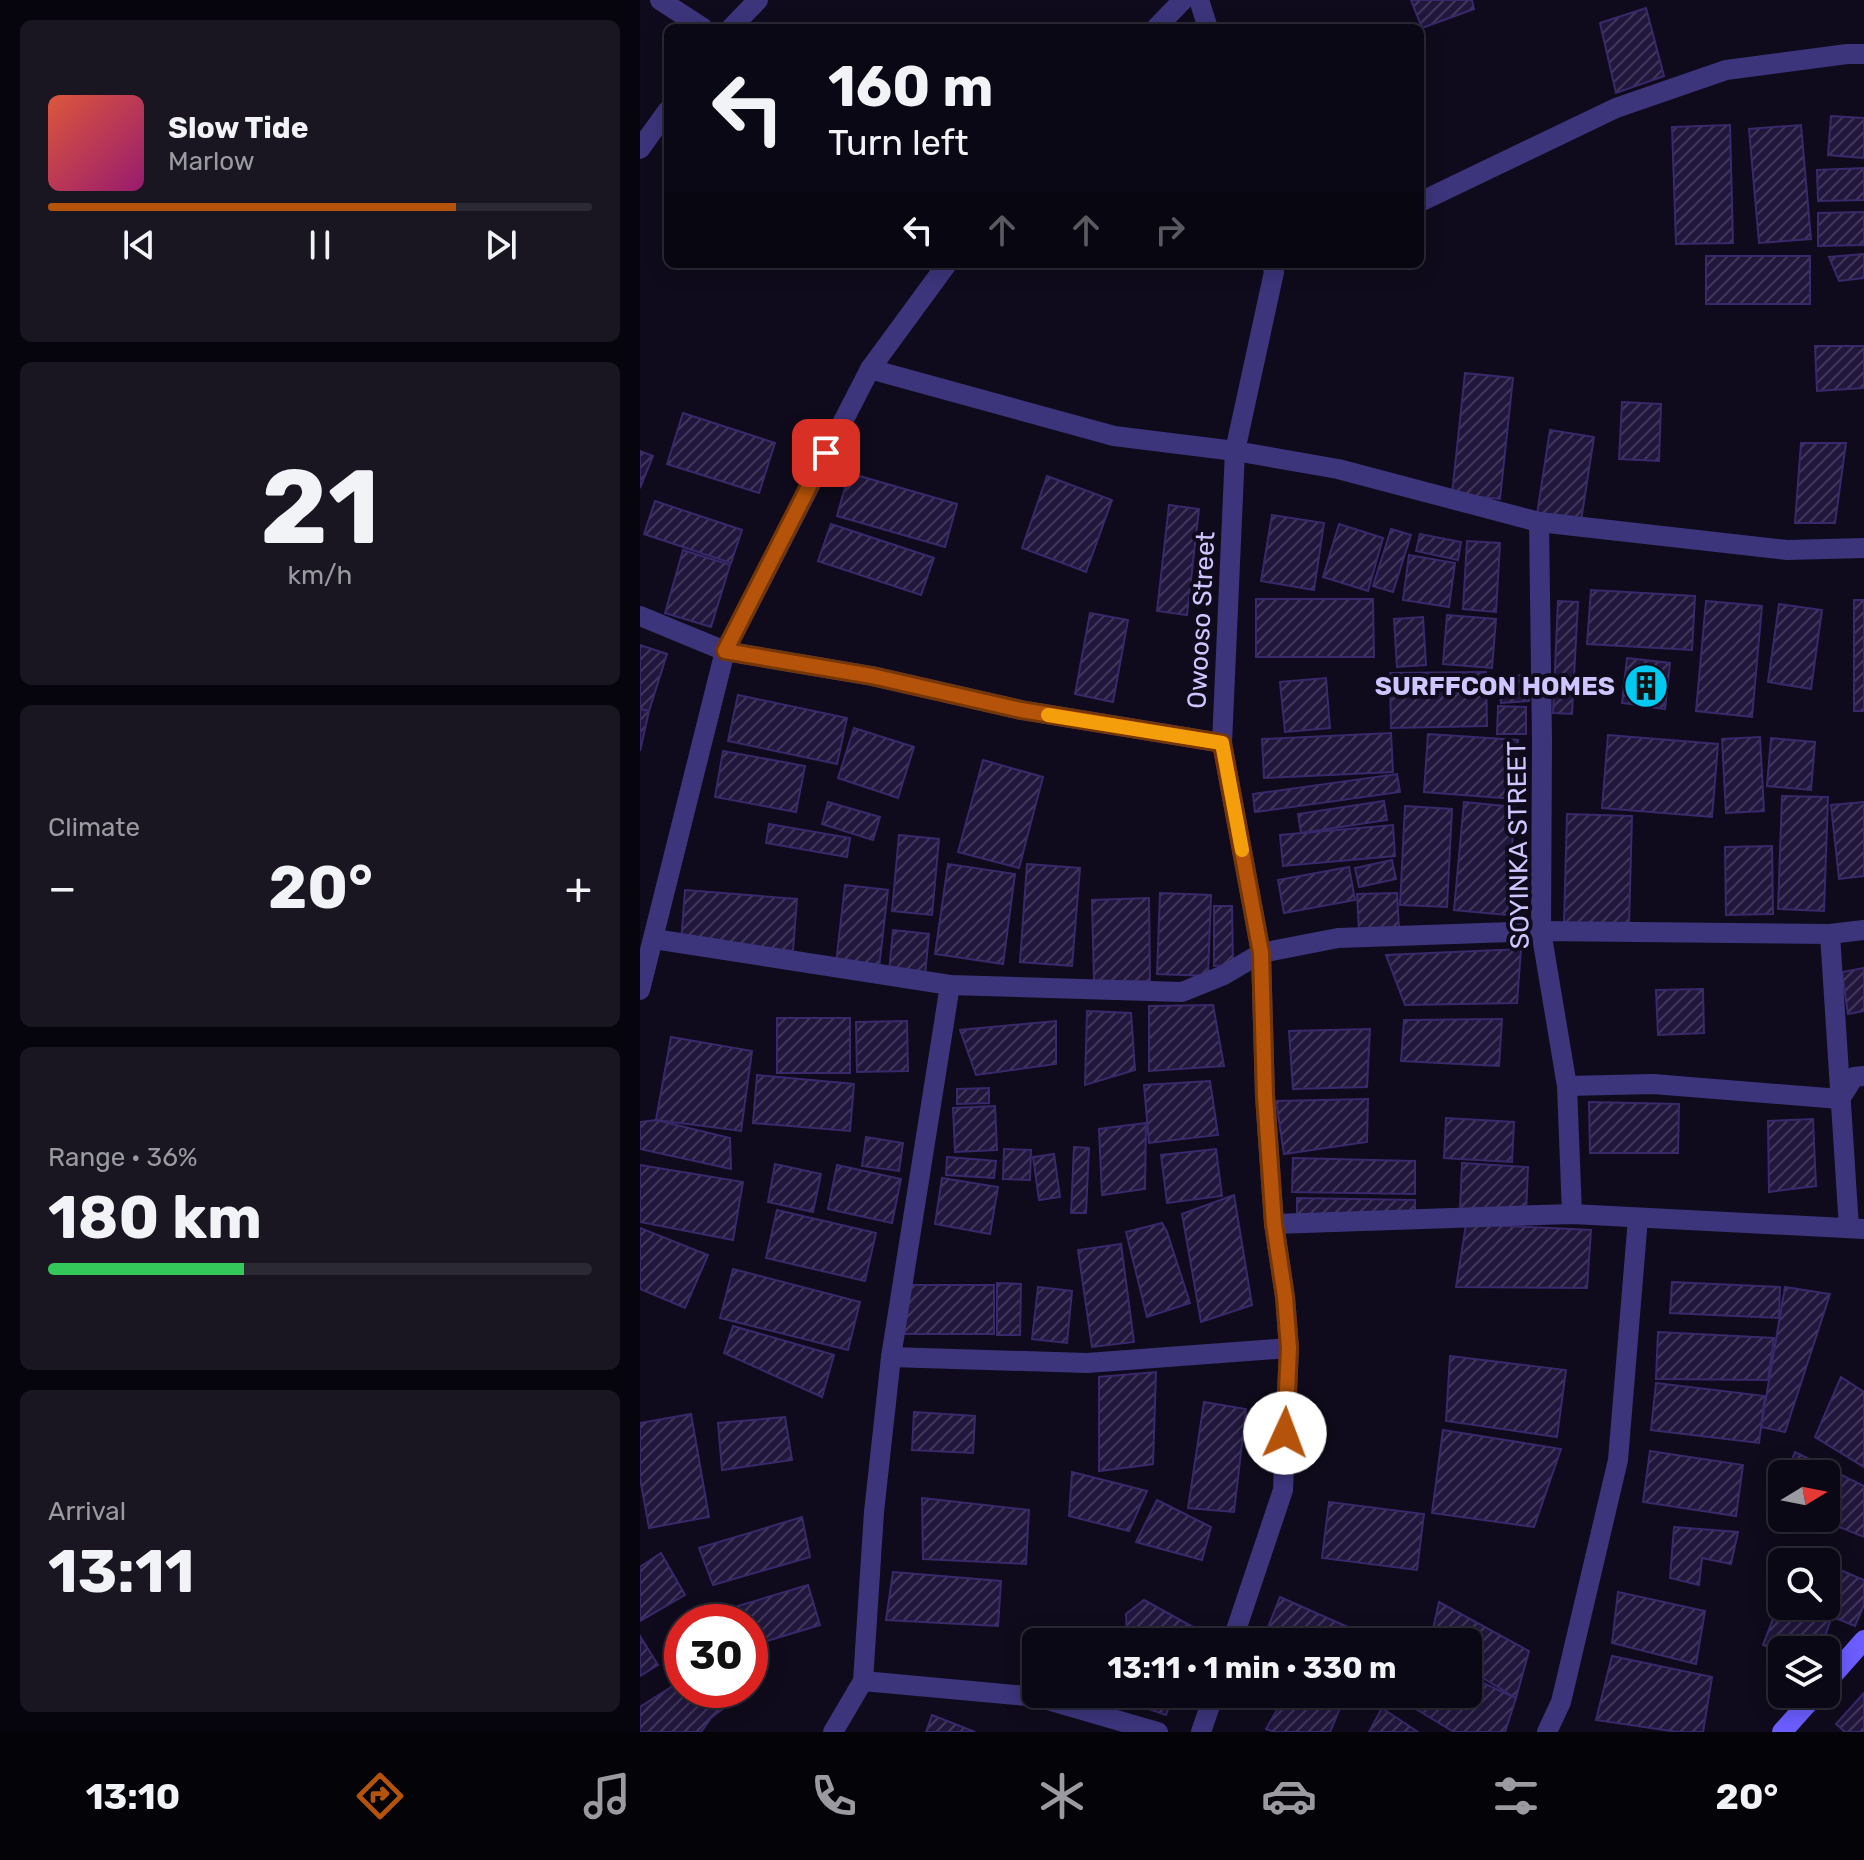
<!DOCTYPE html>
<meta charset="utf-8">
<style>
:root{--surface:#0b0815;--page:#191622;--text:#f1f3f6;--muted:#9a9aa0;--line:#2b2934;--accent:#b45309}
body{margin:0;font-family:Rubik,sans-serif;background:var(--page);color:var(--text);height:100vh;display:flex;flex-direction:column;font-size:30px;white-space:nowrap}
*{box-sizing:border-box;margin:0}
p{font-size:26px;color:var(--muted)}
.icon{flex:none;width:44px;height:44px;fill:none;stroke:currentColor;stroke-width:2;stroke-linecap:round;stroke-linejoin:round}
.map{position:relative;flex:1;overflow:hidden}
.panel{display:flex;flex-direction:column;gap:20px;padding:20px;background:#06040c;width:640px}
.panel>*{flex:none}
.top-card{position:absolute;left:24px;top:24px;width:760px;height:244px;border-radius:12px;box-shadow:0 4px 20px #0003,0 0 0 2px var(--line);background:#0b0815;color:var(--text);overflow:hidden}
.needle{width:52px;rotate:80deg}
.buttons{position:absolute;left:1128px;top:1460px;display:grid;gap:16px}
.buttons a{display:grid;place-items:center;width:72px;height:72px;border-radius:12px;background:var(--surface);box-shadow:0 4px 20px #0003,0 0 0 2px var(--line);font-size:40px}
.speed{position:absolute;left:24px;top:1604px;display:flex;gap:16px;font-size:40px;font-weight:700;text-align:center}
.speed>*{display:grid;place-content:center;width:104px;height:104px;border-radius:50%;background:var(--surface);box-shadow:0 4px 20px #0003,0 0 0 2px var(--line);line-height:1}
.speed .limit{border:12px solid #d22;background:#fff;color:#111}
.pin{position:absolute;display:grid;place-items:center;width:68px;height:68px;color:#fff;margin:-34px;border-radius:16px;box-shadow:0 4px 12px #0006}
.me{position:absolute;width:88px;margin:-44px;rotate:2deg;stroke-linejoin:round;filter:drop-shadow(0 0 6px #0008)}
.turn{display:flex;align-items:center;gap:28px;height:168px;padding:0 32px;font-size:36px}
.turn .icon{width:104px;height:104px;stroke-width:2.5}
.turn b{display:block;font-size:56px;line-height:68px}
.lanes{display:flex;align-items:center;height:76px;padding:0 32px;background:#0003;justify-content:center;gap:40px;direction:ltr}
.lanes .off{opacity:.35}
.big{font-size:60px;font-weight:700;line-height:1.1}
.panel .tile{flex:1;display:flex;flex-direction:column;justify-content:center;gap:12px;min-width:0;padding:0 28px;border-radius:12px;background:var(--page)}
.panel .dial{align-items:center;gap:0}
.dial b{font-size:104px;line-height:1}
.song{display:flex;align-items:center;gap:24px}
.cover{width:96px;height:96px;border-radius:12px;background:linear-gradient(135deg,hsl(10 70% 55%),hsl(320 70% 35%))}
.played{height:8px;border-radius:4px;background:linear-gradient(90deg,var(--accent) 75%,var(--line) 75%)}
.keys{display:flex;justify-content:space-around;direction:ltr}
.heat{display:flex;justify-content:space-between;align-items:center;font-size:44px;direction:ltr}
.charge{height:12px;border-radius:6px;background:linear-gradient(90deg,#34c759 36%,var(--line) 0)}
.trip{position:absolute;left:382px;top:1628px;width:460px;height:80px;border-radius:12px;background:var(--surface);box-shadow:0 4px 20px #0003,0 0 0 2px var(--line);font-weight:700;line-height:80px;text-align:center}
.menu{display:flex;height:128px;justify-content:space-around;align-items:center;background:#040308;color:var(--muted)}
.menu .icon{width:56px;height:56px}
.menu .active{color:var(--accent)}
.menu b{font-size:36px;color:var(--text)}
main{display:flex;flex:1;min-height:0}
.map>svg:first-child{display:block}
.building{fill:url(#building-hatch);stroke:#39296a;stroke-width:2}
.lines{fill:none;stroke-linecap:round;stroke-linejoin:round}
.street{stroke:#3c357c;stroke-width:20}
.secondary{stroke:#6b5dff;stroke-width:20}
.route-casing{stroke:#753606;stroke-width:20}
.route{stroke:#b45309;stroke-width:14}
.slow{stroke:#f59e0b;stroke-width:14}
.labels{text-anchor:middle;stroke-width:8;stroke-linejoin:round;paint-order:stroke}
.street-label{font-size:26px;fill:#d0c6ff;stroke:#0f0b1c}
.poi-label{font-size:26px;font-weight:bold;fill:#d0c6ff;stroke:#0f0b1c;text-anchor:end}
</style>
<main>
<section class="panel">
<div class="tile">
<div class="song"><i class="cover"></i><div><b>Slow Tide</b><p>Marlow</p></div></div>
<div class="played"></div>
<div class="keys"><svg class="icon" aria-label="previous" viewBox="0 0 24 24"><path d="M18 5L8 12l10 7zM5 5v14"/></svg><svg class="icon" aria-label="pause" viewBox="0 0 24 24"><path d="M8 5v14M16 5v14"/></svg><svg class="icon" aria-label="next" viewBox="0 0 24 24"><path d="M6 5l10 7-10 7zM19 5v14"/></svg></div>
</div>
<div class="tile dial"><b>21</b><p>km/h</p></div>
<div class="tile"><p>Climate</p>
<div class="heat"><a>−</a><b class="big">20°</b><a>+</a></div>
</div>
<div class="tile"><p>Range · 36%</p><b class="big">180 km</b><div class="charge"></div></div>
<div class="tile"><p>Arrival</p><b class="big">13:11</b></div>
</section>
<div class="map">
<svg width="1224" height="1732" viewBox="0 0 1224 1732">
<defs>
<pattern id="building-hatch" width="6" height="6" patternUnits="userSpaceOnUse" patternTransform="scale(2)"><rect width="6" height="6" fill="#21173d"/><path d="M-1 1l2-2M0 6l6-6M5 7l2-2" fill="none" stroke="#40375a"/></pattern>
</defs>
<rect width="100%" height="100%" fill="#0f0b1c"/>
<g class="building">
<path d="M771 0H832L834 9 782 28Z"/>
<path d="M1006 8 1024 76 976 93 960 23Z"/>
<path d="M1191 116 1224 118V158L1188 155Z"/>
<path d="M1090 125 1093 243 1036 244 1032 127Z"/>
<path d="M1161 125 1171 239 1119 243 1109 129Z"/>
<path d="M1224 168V200L1178 201 1177 170Z"/>
<path d="M1224 212V245L1178 246V213Z"/>
<path d="M1224 254V278L1199 281 1189 257Z"/>
<rect x="1066" y="256" width="104" height="48"/>
<path d="M1175 346H1224V388L1177 391Z"/>
<path d="M825 373 873 378 860 499 812 494Z"/>
<path d="M982 402 1021 404 1019 461 979 459Z"/>
<path d="M43 413 135 443 119 493 27 464Z"/>
<path d="M910 430 954 437 941 521 897 514Z"/>
<path d="M1161 443H1206L1195 523H1155Z"/>
<path d="M0 451 13 456 0 488Z"/>
<path d="M209 473 317 504 305 547 197 516Z"/>
<path d="M407 476 472 500 446 572 382 548Z"/>
<path d="M15 501 102 530 91 563 4 534Z"/>
<path d="M529 505 559 509 547 615 517 611Z"/>
<path d="M632 515 684 523 674 590 621 581Z"/>
<path d="M191 524 294 558 281 595 178 561Z"/>
<path d="M699 524 743 538 728 591 683 577Z"/>
<path d="M751 529 771 535 753 592 733 586Z"/>
<path d="M780 534 821 542 818 560 776 551Z"/>
<path d="M827 541 860 543 856 612 823 609Z"/>
<path d="M43 550 90 565 71 627 25 613Z"/>
<path d="M769 555 815 563 809 607 763 600Z"/>
<path d="M951 590 1055 596 1052 650 947 644Z"/>
<path d="M616 599H733L734 657H616Z"/>
<rect x="1214" y="600" width="10" height="111"/>
<path d="M918 601 938 602 932 714 913 713Z"/>
<path d="M1066 601 1122 606 1112 717 1056 711Z"/>
<path d="M1139 604 1182 610 1171 689 1128 682Z"/>
<path d="M450 613 488 620 473 702 435 694Z"/>
<path d="M807 615 856 619 852 668 803 664Z"/>
<path d="M783 617 786 665 757 667 754 619Z"/>
<path d="M0 645 27 654 9 711 0 709Z"/>
<path d="M987 658 1030 663 1025 709 982 703Z"/>
<path d="M846 672 847 726 751 728 750 673Z"/>
<path d="M887 675 889 701 861 703 858 677Z"/>
<path d="M686 678 690 728 645 732 640 682Z"/>
<path d="M98 695 207 718 197 764 88 741Z"/>
<path d="M858 706 886 707V734H857Z"/>
<path d="M0 709 9 711 0 751Z"/>
<path d="M214 728 274 747 258 798 198 778Z"/>
<path d="M751 733 753 772 624 778 622 739Z"/>
<path d="M788 734 878 740 874 799 784 792Z"/>
<path d="M968 735 1078 744 1072 817 962 808Z"/>
<path d="M1120 737 1124 811 1086 813 1082 739Z"/>
<path d="M1131 738 1175 742 1171 790 1127 786Z"/>
<path d="M83 751 165 766 156 812 75 797Z"/>
<path d="M343 760 403 777 379 868 318 852Z"/>
<path d="M757 774 760 792 615 812 613 794Z"/>
<path d="M1142 796 1188 797 1184 911 1138 909Z"/>
<path d="M744 801 747 820 661 833 658 814Z"/>
<path d="M188 802 240 817 233 840 182 824Z"/>
<path d="M824 802 875 807 867 915 814 910Z"/>
<path d="M1224 802V876L1199 879 1191 805Z"/>
<path d="M765 806 812 809 807 907 760 905Z"/>
<path d="M927 814 992 816 989 925 924 923Z"/>
<path d="M129 824 210 838 207 857 126 843Z"/>
<path d="M753 825 755 856 643 866 640 835Z"/>
<path d="M259 835 299 839 292 915 252 911Z"/>
<path d="M1132 846 1133 914 1086 915 1085 847Z"/>
<path d="M752 860 756 879 719 887 715 868Z"/>
<path d="M308 864 375 874 363 964 295 954Z"/>
<path d="M387 864 440 868 432 966 380 962Z"/>
<path d="M709 867 715 900 644 913 638 880Z"/>
<path d="M205 885 248 890 239 968 196 963Z"/>
<path d="M45 890 157 899 153 951 41 943Z"/>
<path d="M520 893 571 895 568 976 517 974Z"/>
<path d="M757 893 759 928 719 930 717 894Z"/>
<path d="M509 898 510 981 454 982 452 900Z"/>
<path d="M574 906H592L593 965 574 966Z"/>
<path d="M253 930 289 934 285 975 249 972Z"/>
<path d="M881 949 877 1003 765 1005 746 955Z"/>
<path d="M1224 968V1011L1208 1014 1202 972Z"/>
<path d="M1063 989 1064 1033 1018 1035 1016 990Z"/>
<path d="M573 1005 584 1066 509 1071V1006Z"/>
<path d="M447 1011 491 1013 495 1070 445 1085Z"/>
<rect x="137" y="1018" width="73" height="55"/>
<path d="M862 1019 859 1066 761 1061 764 1020Z"/>
<path d="M267 1021 268 1071 217 1072 216 1022Z"/>
<path d="M416 1021V1064L336 1075 320 1030Z"/>
<path d="M730 1029 727 1087 653 1089 649 1031Z"/>
<path d="M31 1037 112 1051 101 1131 16 1120Z"/>
<path d="M117 1075 214 1084 210 1131 113 1123Z"/>
<path d="M570 1081 578 1135 509 1143 504 1085Z"/>
<path d="M349 1088V1103L317 1104V1089Z"/>
<path d="M728 1099 727 1142 644 1154 636 1101Z"/>
<path d="M949 1102 1039 1104 1038 1153H950Z"/>
<path d="M355 1106 357 1150 315 1152 313 1108Z"/>
<path d="M806 1118 874 1122 872 1162 804 1158Z"/>
<path d="M1173 1119 1176 1186 1129 1192 1128 1121Z"/>
<path d="M16 1120 90 1138 91 1169 0 1149V1122Z"/>
<path d="M506 1123 505 1189 462 1195 459 1129Z"/>
<path d="M226 1137 263 1143 259 1171 222 1166Z"/>
<path d="M434 1147 449 1148 446 1213H431Z"/>
<path d="M364 1149 391 1150 390 1180 363 1179Z"/>
<path d="M576 1149 582 1196 527 1203 521 1155Z"/>
<path d="M414 1154 420 1197 399 1200 393 1157Z"/>
<path d="M307 1157 356 1161 354 1178 306 1175Z"/>
<path d="M653 1158 775 1161V1194L652 1192Z"/>
<path d="M822 1163 888 1167 886 1214 820 1210Z"/>
<path d="M135 1164 181 1174 173 1212 128 1202Z"/>
<path d="M0 1165 103 1182 93 1240 0 1222Z"/>
<path d="M197 1165 261 1179 252 1223 188 1209Z"/>
<path d="M302 1178 358 1187 350 1234 295 1224Z"/>
<path d="M594 1195 612 1305 561 1322 542 1214Z"/>
<path d="M657 1198 775 1200V1216L657 1214Z"/>
<path d="M137 1210 236 1233 225 1281 126 1258Z"/>
<path d="M522 1223 527 1232 550 1303 507 1317 486 1232Z"/>
<path d="M826 1224 951 1230 947 1288 816 1287Z"/>
<path d="M0 1228 68 1255 45 1308 0 1289Z"/>
<path d="M481 1244 494 1342 452 1347 438 1250Z"/>
<path d="M93 1269 220 1302 208 1350 80 1318Z"/>
<path d="M1032 1282 1140 1287 1139 1318 1030 1313Z"/>
<path d="M357 1283 381 1284 380 1335H357Z"/>
<path d="M264 1285H354V1334H265Z"/>
<path d="M398 1287 432 1291 427 1343 392 1339Z"/>
<path d="M1145 1287 1190 1294 1145 1432 1121 1427Z"/>
<path d="M93 1326 194 1355 182 1397 84 1353Z"/>
<path d="M1018 1332 1134 1338 1128 1380 1016 1379Z"/>
<path d="M810 1356 926 1370 917 1437 806 1421Z"/>
<path d="M516 1372 513 1464 459 1471V1377Z"/>
<path d="M1201 1377 1224 1392V1467L1175 1437Z"/>
<path d="M1016 1383 1125 1396 1119 1443 1011 1430Z"/>
<path d="M564 1402 606 1409 594 1512 548 1508Z"/>
<path d="M274 1412 335 1416 333 1453 272 1450Z"/>
<path d="M51 1414 69 1517 9 1528 0 1478V1423Z"/>
<path d="M145 1417 152 1460 82 1470 78 1423Z"/>
<path d="M803 1430 921 1449 894 1527 792 1513Z"/>
<path d="M1010 1451 1103 1465 1096 1516 1003 1502Z"/>
<path d="M1155 1452 1224 1486V1537L1177 1518H1186V1474H1146Z"/>
<path d="M432 1472 507 1491 489 1531 429 1516Z"/>
<path d="M282 1498 389 1510 386 1564 283 1559Z"/>
<path d="M517 1500 571 1527 562 1560 496 1542Z"/>
<path d="M689 1502 784 1514 777 1570 682 1558Z"/>
<path d="M162 1517 170 1557 73 1585 59 1548Z"/>
<path d="M1034 1527 1098 1532 1091 1564 1062 1558 1059 1585 1030 1578Z"/>
<path d="M21 1553 45 1595 0 1621V1567Z"/>
<path d="M1191 1566 1224 1580V1605L1215 1626 1173 1609 1175 1606H1186V1578Z"/>
<path d="M253 1572 361 1581 358 1626 246 1620Z"/>
<path d="M168 1585 180 1625 110 1646V1622H70L68 1615Z"/>
<path d="M978 1592 1065 1611 1056 1664 972 1643Z"/>
<path d="M640 1597 726 1635 723 1642H639L625 1635Z"/>
<path d="M504 1600 555 1628 551 1642H498L487 1636 486 1614Z"/>
<path d="M799 1602 889 1651 876 1698 828 1669V1642H790Z"/>
<path d="M1139 1603 1142 1604V1606H1148L1190 1622 1180 1650H1142V1652L1123 1645Z"/>
<path d="M0 1636 18 1665 0 1676Z"/>
<path d="M972 1656 1072 1677 1063 1732H1038L956 1720Z"/>
<path d="M828 1676 876 1698 865 1732H814L761 1700 764 1694H828Z"/>
<path d="M42 1680V1690H78L93 1701 71 1718 61 1732H0V1707Z"/>
<path d="M1224 1693V1732H1205L1196 1724Z"/>
<path d="M471 1694H533L526 1715 470 1696Z"/>
<path d="M646 1694H706L690 1732H634L626 1729Z"/>
<path d="M742 1708 778 1732H729Z"/>
<path d="M292 1715 335 1732H286Z"/>
</g>
<g class="lines">
<g class="street">
<path d="M20 0 63 28"/>
<path d="M559 0 568 28"/>
<path d="M91 28 118 0"/>
<path d="M516 28 543 0"/>
<path d="M0 149 28 110"/>
<path d="M780 202 976 108 1086 70 1207 54H1224"/>
<path d="M230 369 474 436 595 451 698 469 899 522 1147 550 1224 548"/>
<path d="M899 522 902 741 901 931 927 1086 932 1214"/>
<path d="M0 616 85 651 232 676 381 710 582 743"/>
<path d="M1190 934 1209 1228"/>
<path d="M14 939 310 985 542 992 584 975 621 953 698 938 901 931 1190 934 1224 930"/>
<path d="M0 990 85 651 230 369 307 264"/>
<path d="M927 1086 1013 1084 1200 1099 1214 1077 1224 1076"/>
<path d="M634 1224 932 1214 1224 1229"/>
<path d="M251 1357 447 1363 649 1348"/>
<path d="M592 1642 643 1490 649 1348 645 1297 634 1224 625 1096 621 953 582 743 595 451 634 272 632 264"/>
<path d="M223 1681 397 1697 518 1732"/>
<path d="M193 1732 223 1681 234 1512 251 1357 310 985"/>
<path d="M561 1732 574 1694"/>
<path d="M907 1732 921 1702 978 1460 998 1218"/>
</g>
<g class="secondary">
<path d="M1186 1683 1224 1640"/>
<path d="M1142 1732 1176 1694"/>
</g>
</g>
<g class="lines">
<g class="route-casing">
<path id="route" d="M186 453 85 651 232 676 381 710 582 743 621 953 625 1096 634 1224 645 1297 649 1348 645 1433"/>
</g>
<use href="#route" class="route"/>
<path class="slow" d="M408 715 582 743 602 850"/>
</g>
<defs>
<g id="building-disc" transform="scale(2.3)"><circle r="9.5" fill="#00caf1" stroke="#0f0b1c"/><path d="M-4-6H4V6H1V3H-1V6H-4ZM-2.5-4.3h1.7v1.8h-1.7ZM.8-4.3h1.7v1.8H.8ZM-2.5-1h1.7V.8h-1.7ZM.8-1h1.7V.8H.8Z" fill="#111"/></g>
</defs>
<g fill-rule="evenodd">
<use href="#building-disc" x="1006" y="686"/>
</g>
<g class="labels">
<g class="street-label">
<text transform="translate(561 620) rotate(-87)" y="9">Owooso Street</text>
<text transform="translate(878 845) rotate(-91)" y="9">SOYINKA STREET</text>
</g>
<g class="poi-label">
<text x="975" y="695">SURFFCON HOMES</text>
</g>
</g>
</svg>
<div class="buttons">
<a><svg class="needle" viewBox="-14 -14 28 28"><path d="M0-13l5 13h-10z" fill="#e53935"/><path d="M0 13l5-13h-10z" fill="#9a9aa0"/></svg></a>
<a><svg class="icon" aria-label="search" viewBox="0 0 24 24"><circle cx="10" cy="10" r="6"/><path d="M15 15l6 6"/></svg></a>
<a><svg class="icon" aria-label="layers" viewBox="0 0 24 24"><path d="M12 4l9 5-9 5-9-5zM3 14l9 5 9-5"/></svg></a>
</div>
<div class="speed"><div class="limit">30</div></div>
<div class="pin" style="left:186px;top:453px;background:#d93025"><svg class="icon" aria-label="arrive" viewBox="0 0 24 24"><path d="M6 21V4h12l-3 4 3 4H6"/></svg></div>
<svg class="me" style="left:645px;top:1433px" viewBox="-20 -20 40 40"><circle r="19" fill="#fff"/><path d="M0-13L10 11 0 6-10 11z" fill="#b45309"/></svg>
<div class="trip">13:11 · 1 min · 330 m</div>
<div class="top-card">
<div class="turn"><svg class="icon" aria-label="left" viewBox="0 0 24 24"><path d="M17 20v-9H6M10 6l-5 5 5 5"/></svg><div><b>160 m</b>Turn left</div></div>
<div class="lanes"><svg class="icon" aria-label="left" viewBox="0 0 24 24"><path d="M17 20v-9H6M10 6l-5 5 5 5"/></svg><svg class="icon off" aria-label="ahead" viewBox="0 0 24 24"><path d="M12 20V5M6 11l6-6 6 6"/></svg><svg class="icon off" aria-label="ahead" viewBox="0 0 24 24"><path d="M12 20V5M6 11l6-6 6 6"/></svg><svg class="icon off" aria-label="right" viewBox="0 0 24 24"><path d="M7 20v-9h11M14 6l5 5-5 5"/></svg></div>
</div>
</div>
</main>
<nav class="menu">
<b>13:10</b>
<svg class="icon active" aria-label="directions" viewBox="0 0 24 24"><path d="M12 3l9 9-9 9-9-9zM9 14v-3h6M13 9l2 2-2 2"/></svg>
<svg class="icon" aria-label="music" viewBox="0 0 24 24"><path d="M9 18V5l10-2v13"/><circle cx="6" cy="18" r="3"/><circle cx="16" cy="16" r="3"/></svg>
<svg class="icon" aria-label="phone" viewBox="0 0 24 24"><path d="M5 4h4l2 5-3 2q2 4 5 5l2-3 5 2v4C11 20 4 13 5 4z"/></svg>
<svg class="icon" aria-label="climate" viewBox="0 0 24 24"><path d="M12 3v18M4 7l16 10M4 17L20 7"/></svg>
<svg class="icon" aria-label="car" viewBox="0 0 24 24"><path d="M5 17H2v-5l4-1 3-4h7l3 4 3 1v5h-3M9 17h6M6 11h13"/><circle cx="7" cy="17" r="2"/><circle cx="17" cy="17" r="2"/></svg>
<svg class="icon" aria-label="filters" viewBox="0 0 24 24"><path d="M4 7h16M4 17h16"/><circle cx="9" cy="7" r="2"/><circle cx="15" cy="17" r="2"/></svg>
<b>20°</b>
</nav>
